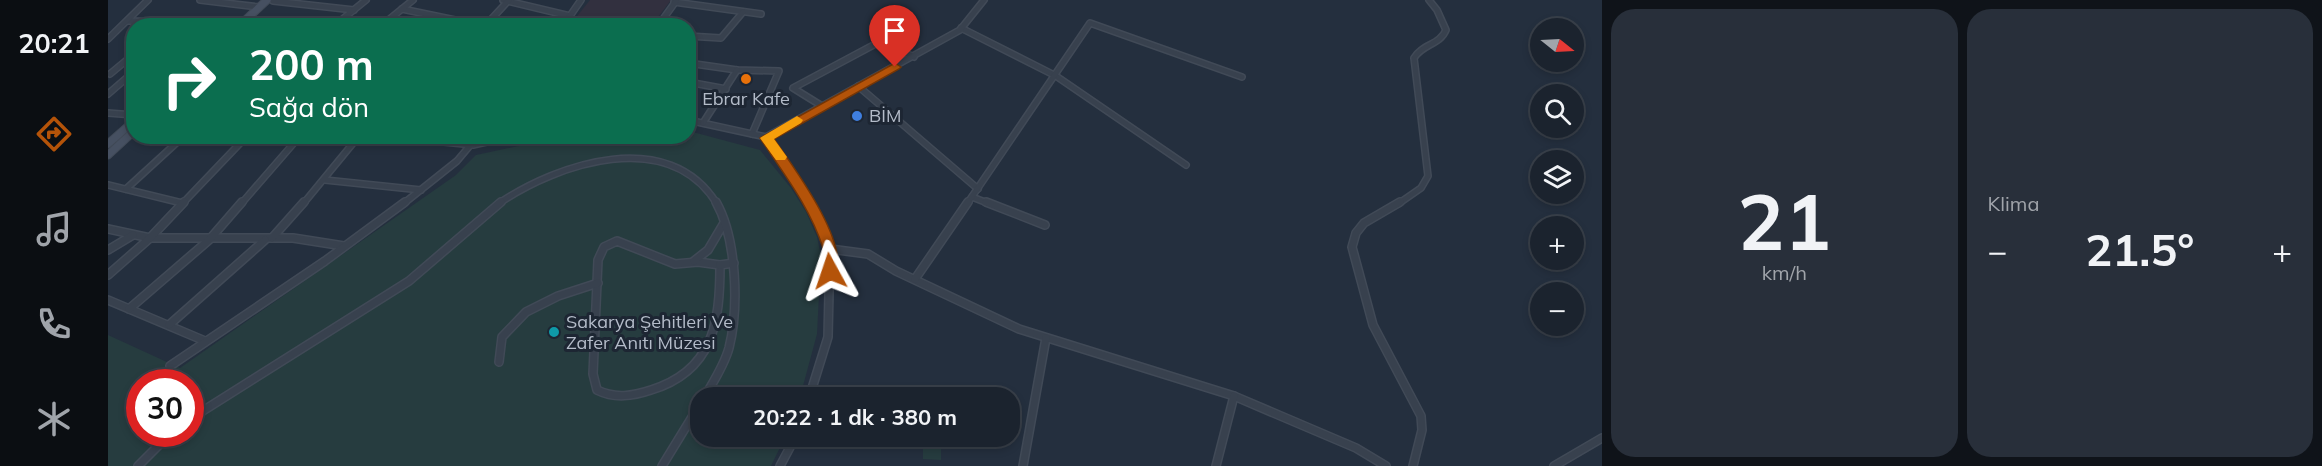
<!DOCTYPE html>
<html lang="tr">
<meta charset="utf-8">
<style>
:root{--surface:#1b232e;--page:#282f3a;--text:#f1f3f6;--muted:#a0a4aa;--line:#39404a;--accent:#b45309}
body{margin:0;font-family:Mulish,sans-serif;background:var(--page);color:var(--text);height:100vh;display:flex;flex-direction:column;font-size:22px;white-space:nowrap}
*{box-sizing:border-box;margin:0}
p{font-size:20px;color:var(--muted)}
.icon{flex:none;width:33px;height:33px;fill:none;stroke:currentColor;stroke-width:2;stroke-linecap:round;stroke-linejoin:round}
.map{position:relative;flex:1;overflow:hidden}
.details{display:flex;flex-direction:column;gap:9px;padding:9px;background:#0f1319;width:720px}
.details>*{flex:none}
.hud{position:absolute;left:18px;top:18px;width:570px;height:126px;border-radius:24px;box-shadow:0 3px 9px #0003,0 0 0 2px var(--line);background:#0b6e4f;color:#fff;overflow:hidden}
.needle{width:39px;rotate:108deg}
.tools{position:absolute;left:1422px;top:18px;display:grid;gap:12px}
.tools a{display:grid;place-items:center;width:54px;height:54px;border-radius:50%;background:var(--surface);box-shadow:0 3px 9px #0003,0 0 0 2px var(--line);font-size:30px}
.speed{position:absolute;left:18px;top:369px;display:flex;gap:12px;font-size:30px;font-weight:700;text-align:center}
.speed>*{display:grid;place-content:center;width:78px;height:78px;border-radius:50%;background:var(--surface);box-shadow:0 3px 9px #0003,0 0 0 2px var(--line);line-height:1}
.speed .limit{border:9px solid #d22;background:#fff;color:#111}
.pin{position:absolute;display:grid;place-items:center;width:51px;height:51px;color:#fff;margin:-62px -26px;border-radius:50% 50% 50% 0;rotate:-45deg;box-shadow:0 0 6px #0007}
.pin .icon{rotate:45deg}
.me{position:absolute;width:66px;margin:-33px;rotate:355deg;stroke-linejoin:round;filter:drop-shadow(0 0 4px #0008)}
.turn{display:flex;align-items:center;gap:21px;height:126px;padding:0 24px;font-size:27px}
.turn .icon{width:78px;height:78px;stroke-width:2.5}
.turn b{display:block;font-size:42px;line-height:51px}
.big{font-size:45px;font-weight:700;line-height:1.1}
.details .tile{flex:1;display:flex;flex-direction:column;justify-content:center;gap:9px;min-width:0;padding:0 21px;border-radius:24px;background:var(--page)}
.details .dial{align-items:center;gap:0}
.dial b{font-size:78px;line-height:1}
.heat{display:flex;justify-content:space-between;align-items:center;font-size:33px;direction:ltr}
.details .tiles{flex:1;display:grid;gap:9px;grid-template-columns:repeat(2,1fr)}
.trip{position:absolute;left:582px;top:387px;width:330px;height:60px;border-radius:24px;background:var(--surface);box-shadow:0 3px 9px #0003,0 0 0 2px var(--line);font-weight:700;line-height:60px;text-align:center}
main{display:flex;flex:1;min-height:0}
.tabs{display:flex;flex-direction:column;width:108px;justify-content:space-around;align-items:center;background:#0b0e12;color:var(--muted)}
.tabs .icon{width:42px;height:42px}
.tabs .current{color:var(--accent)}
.tabs b{font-size:27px;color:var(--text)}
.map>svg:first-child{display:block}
.medical{fill:#32303f}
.green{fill:#263c3f;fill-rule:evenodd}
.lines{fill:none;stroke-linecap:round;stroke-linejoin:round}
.street-far1-casing{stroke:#414a57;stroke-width:8}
.street-casing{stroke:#414a57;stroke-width:10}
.secondary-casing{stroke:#414a57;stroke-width:9}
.street-far1{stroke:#38414e;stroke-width:5}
.street{stroke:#38414e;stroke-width:7}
.secondary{stroke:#465061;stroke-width:7}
.route{fill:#b45309;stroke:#753606;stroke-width:1.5}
.slow{fill:#f59e0b}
.food-dot{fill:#e8710a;stroke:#1d2633;stroke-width:2}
.shop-dot{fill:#3f7fe0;stroke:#1d2633;stroke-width:2}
.culture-dot{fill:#0f9aa8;stroke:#1d2633;stroke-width:2}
.labels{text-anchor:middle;stroke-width:6;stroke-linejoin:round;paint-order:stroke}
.poi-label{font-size:18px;fill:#b4bcc9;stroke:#1d2633;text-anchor:start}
</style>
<main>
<nav class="tabs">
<b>20:21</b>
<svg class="icon current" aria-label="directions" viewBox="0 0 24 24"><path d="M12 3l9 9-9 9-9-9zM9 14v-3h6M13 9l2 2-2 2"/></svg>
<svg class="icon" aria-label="music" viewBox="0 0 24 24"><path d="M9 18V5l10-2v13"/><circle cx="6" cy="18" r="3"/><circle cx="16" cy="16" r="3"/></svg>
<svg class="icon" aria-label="phone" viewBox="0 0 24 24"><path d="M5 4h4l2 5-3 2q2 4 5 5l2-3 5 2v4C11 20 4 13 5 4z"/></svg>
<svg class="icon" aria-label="climate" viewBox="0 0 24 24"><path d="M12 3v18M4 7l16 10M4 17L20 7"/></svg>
</nav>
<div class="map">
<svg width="1494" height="466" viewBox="0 0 1494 466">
<rect width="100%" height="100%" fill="#242f3e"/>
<path class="medical" d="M482 0H563L544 25H462Z"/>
<g class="green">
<path d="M581 131 652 150 683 188 698 212 709 237 713 256 709 334 692 397 592 398V436L677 437 663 466H0V335L72 368 348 175 368 155 453 137 580 136ZM32 382H82V434H32Z"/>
<path d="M815 437H833V460L815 459Z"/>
</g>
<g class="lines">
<g class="street-far1-casing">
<g id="street-far1">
<path d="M92 0 151 7"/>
<path d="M395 0 462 16"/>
<path d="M165 1 246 10"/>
<path d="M566 2 653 14"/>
<path d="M294 9 376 26"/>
<path d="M20 21 64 22 88 26"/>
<path d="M136 21 158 26"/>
<path d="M226 26 258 0"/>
<path d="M273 26 305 0"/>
<path d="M377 26 401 0"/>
<path d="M455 26 473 0"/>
<path d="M550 26 568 1"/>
<path d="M853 28 948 76 1078 165"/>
<path d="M580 36 613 38 635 12"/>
<path d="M0 39 40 0"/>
<path d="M580 63 629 70 671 71 644 134"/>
<path d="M2 74 26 54"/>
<path d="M580 82 618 89"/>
<path d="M750 86 870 189"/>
<path d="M0 94 22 75"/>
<path d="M714 106 685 88 773 41 806 57"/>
<path d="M0 113 26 115"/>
<path d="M580 120 658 137 694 187 702 204"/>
<path d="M595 123 629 70"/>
<path d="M277 136 365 145 406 136"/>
<path d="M658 137 852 30 876 0"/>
<path d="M217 180 313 190"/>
<path d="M0 185 74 203"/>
<path d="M18 189 76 136"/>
<path d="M864 197 882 204"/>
<path d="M74 204 139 136"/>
<path d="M133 204 192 136"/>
<path d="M195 204 251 136"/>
<path d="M295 204 349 161 370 136"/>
<path d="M390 204C450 163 561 126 609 204"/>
<path d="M859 204 982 23 1134 77"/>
<path d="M1290 204 1313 188 1320 176 1306 58C1314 44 1332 45 1338 30L1329 10 1321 0"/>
</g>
</g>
<g class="street-casing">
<g id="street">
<path d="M701 202 722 249 720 337 701 398"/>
<path d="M878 202 937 225"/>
<path d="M1292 202 1256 223 1248 233 1244 247 1265 325 1313 416 1314 430 1305 466"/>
<path d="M0 229 42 238H185L236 246"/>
<path d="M164 238 196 202"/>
<path d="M509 241 567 264 590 262 612 265C612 323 605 371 543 390 525 396 507 399 489 390L485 374 490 260 496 247Z"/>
<path d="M722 249 760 254 788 271 911 329 1126 396 1248 448 1278 466"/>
<path d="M0 250 25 235"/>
<path d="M586 261 600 250 616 223"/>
<path d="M612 265 626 263"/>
<path d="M0 275 42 238 76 202"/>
<path d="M807 279 860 202"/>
<path d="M0 300 97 341"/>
<path d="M21 309 101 240 134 202"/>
<path d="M61 325 157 240"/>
<path d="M391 362 394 337 418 312 450 296 490 283"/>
<path d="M62 366 217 261 297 202"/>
<path d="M596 398C605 382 616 366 621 348 631 308 629 239 608 202"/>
<path d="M82 419 301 281 393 202"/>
<path d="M30 466 62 434"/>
<path d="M554 466 592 404"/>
<path d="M672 466 688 436"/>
<path d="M915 466 938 338"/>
<path d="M1108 466 1126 396"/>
<path d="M1446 466 1494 438"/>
</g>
</g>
<g class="secondary-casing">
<g id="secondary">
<path d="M131 26 159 0"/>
<path d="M0 144 26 121"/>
<path d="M0 155 26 131"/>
</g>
</g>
<use href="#street-far1" class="street-far1"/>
<use href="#street" class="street"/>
<use href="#secondary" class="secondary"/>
</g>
<path class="route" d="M787 63 793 67 791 69 666 139C684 165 743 244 727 275H717C712 267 717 257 715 248 702 207 675 173 652 138Z"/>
<path class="slow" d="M689 116 695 120 693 123 666 139 679 157 677 160H668L652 138Z"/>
<circle class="food-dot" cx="638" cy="79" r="6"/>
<circle class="shop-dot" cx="749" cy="116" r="6"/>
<circle class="culture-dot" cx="446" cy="332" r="6"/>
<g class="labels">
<g class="poi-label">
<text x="638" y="105" text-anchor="middle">Ebrar Kafe</text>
<text x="761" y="122">BİM</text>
<text x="458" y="328">Sakarya Şehitleri Ve<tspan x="458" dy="21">Zafer Anıtı Müzesi</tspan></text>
</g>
</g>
</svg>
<div class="tools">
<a><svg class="needle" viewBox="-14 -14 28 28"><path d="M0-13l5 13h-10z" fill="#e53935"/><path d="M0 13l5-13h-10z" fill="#a0a4aa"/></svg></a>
<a><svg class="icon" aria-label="search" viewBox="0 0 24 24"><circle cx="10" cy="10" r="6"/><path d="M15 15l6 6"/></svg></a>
<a><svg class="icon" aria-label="layers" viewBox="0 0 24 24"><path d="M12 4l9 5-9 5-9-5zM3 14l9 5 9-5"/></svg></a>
<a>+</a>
<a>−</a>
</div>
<div class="speed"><div class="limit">30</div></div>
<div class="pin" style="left:787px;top:67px;background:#d93025"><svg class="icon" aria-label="arrive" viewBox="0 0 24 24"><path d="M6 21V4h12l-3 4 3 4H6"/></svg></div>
<svg class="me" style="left:722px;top:271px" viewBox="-20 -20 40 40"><path d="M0-17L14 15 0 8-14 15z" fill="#b45309" stroke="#fff" stroke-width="4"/></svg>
<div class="trip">20:22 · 1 dk · 380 m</div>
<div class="hud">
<div class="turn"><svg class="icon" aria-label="right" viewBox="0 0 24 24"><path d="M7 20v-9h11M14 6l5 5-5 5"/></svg><div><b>200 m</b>Sağa dön</div></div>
</div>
</div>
<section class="details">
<div class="tiles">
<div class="tile dial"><b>21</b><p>km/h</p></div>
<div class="tile"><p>Klima</p>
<div class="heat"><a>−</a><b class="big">21.5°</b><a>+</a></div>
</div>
</div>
</section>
</main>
